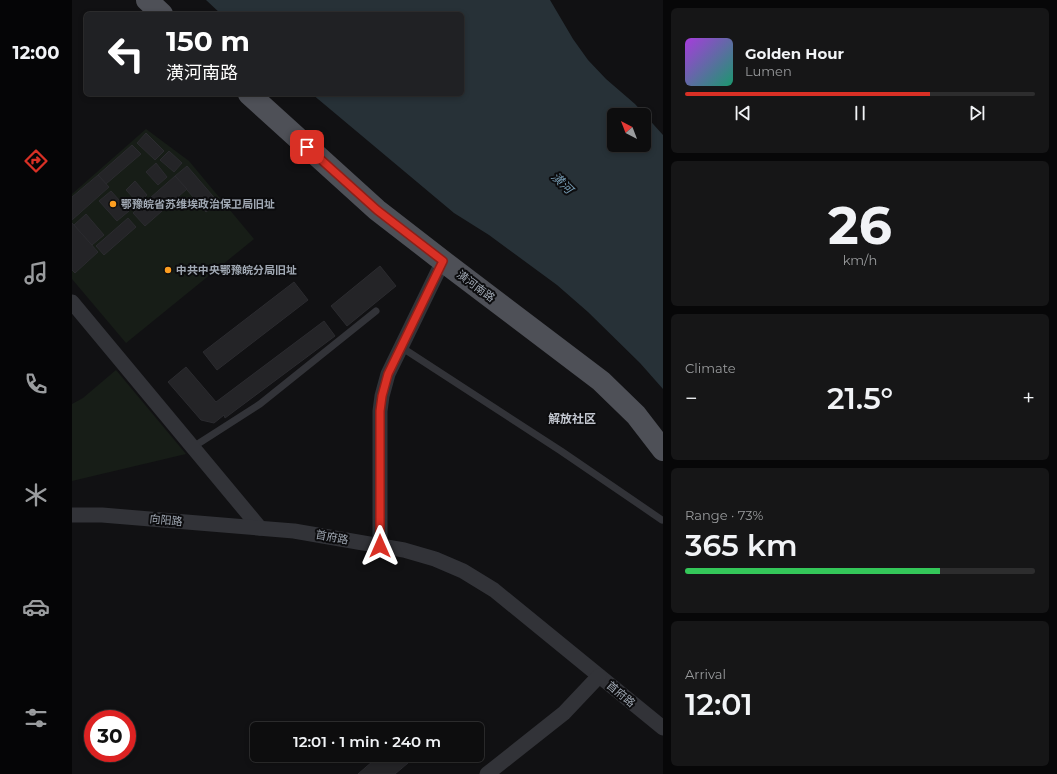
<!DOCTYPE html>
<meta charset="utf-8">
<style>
:root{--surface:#0d0d0e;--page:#161617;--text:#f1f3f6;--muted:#9a9c9e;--line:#2d2d2e;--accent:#d93025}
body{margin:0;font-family:Montserrat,"Noto Sans SC",sans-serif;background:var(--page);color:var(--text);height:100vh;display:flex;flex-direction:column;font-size:15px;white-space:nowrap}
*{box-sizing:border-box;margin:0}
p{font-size:13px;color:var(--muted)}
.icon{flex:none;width:22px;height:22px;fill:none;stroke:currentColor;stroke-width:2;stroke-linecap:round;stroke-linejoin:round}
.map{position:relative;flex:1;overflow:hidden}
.details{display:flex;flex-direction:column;gap:8px;padding:8px;background:#070708;width:394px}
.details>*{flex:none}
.banner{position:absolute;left:12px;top:12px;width:380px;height:84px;border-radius:6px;box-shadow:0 2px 6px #0003,0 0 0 1px var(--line);background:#202124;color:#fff;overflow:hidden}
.needle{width:26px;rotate:318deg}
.tools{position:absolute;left:535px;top:108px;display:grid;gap:8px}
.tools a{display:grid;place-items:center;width:44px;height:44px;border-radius:6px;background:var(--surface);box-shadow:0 2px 6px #0003,0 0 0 1px var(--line);font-size:20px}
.speed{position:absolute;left:12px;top:710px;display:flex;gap:8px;font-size:20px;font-weight:700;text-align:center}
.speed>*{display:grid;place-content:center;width:52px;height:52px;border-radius:50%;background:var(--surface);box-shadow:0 2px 6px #0003,0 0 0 1px var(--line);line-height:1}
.speed .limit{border:6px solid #d22;background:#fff;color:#111}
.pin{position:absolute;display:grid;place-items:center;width:34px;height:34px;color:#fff;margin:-17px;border-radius:8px;box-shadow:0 2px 6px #0006}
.me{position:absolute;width:44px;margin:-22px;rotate:0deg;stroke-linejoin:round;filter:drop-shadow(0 0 3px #0008)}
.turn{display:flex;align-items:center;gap:14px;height:84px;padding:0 16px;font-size:18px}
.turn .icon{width:52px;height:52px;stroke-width:2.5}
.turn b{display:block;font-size:28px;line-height:34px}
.big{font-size:30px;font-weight:600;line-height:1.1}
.details .widget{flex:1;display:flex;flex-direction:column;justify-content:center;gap:6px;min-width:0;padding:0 14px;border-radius:6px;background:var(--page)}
.details .dial{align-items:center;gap:0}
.dial b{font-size:52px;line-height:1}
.song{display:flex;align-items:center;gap:12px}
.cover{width:48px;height:48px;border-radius:6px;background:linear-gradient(135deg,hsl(280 70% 55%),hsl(160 70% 35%))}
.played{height:4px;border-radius:2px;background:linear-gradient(90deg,var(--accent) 70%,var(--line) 70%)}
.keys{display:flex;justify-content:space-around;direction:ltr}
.heat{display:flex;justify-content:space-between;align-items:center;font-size:22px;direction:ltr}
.charge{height:6px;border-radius:3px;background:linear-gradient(90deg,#34c759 73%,var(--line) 0)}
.trip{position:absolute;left:178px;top:722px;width:234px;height:40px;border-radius:6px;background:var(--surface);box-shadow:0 2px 6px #0003,0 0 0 1px var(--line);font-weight:600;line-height:40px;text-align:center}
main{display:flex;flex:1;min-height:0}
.tab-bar{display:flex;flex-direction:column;width:72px;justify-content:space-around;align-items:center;background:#050506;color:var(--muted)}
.tab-bar .icon{width:28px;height:28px}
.tab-bar .active{color:var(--accent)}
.tab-bar b{font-size:18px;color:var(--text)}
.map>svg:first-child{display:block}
.green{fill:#171d17}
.water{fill:#273137;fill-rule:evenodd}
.building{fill:#242427;stroke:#2b2b2f}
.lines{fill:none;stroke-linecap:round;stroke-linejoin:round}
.lane{stroke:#323338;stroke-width:7}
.street{stroke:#323338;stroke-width:15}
.primary{stroke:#4e5057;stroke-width:22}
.route-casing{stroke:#8d1f18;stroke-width:10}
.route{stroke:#d93025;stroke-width:7}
.poi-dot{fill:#fc9d20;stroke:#0c0c0e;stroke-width:1.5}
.labels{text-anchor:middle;stroke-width:4;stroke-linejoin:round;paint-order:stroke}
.poi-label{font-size:11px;font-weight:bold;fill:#a1a9b4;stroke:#0c0c0e;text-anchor:start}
.street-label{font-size:11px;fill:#a1a9b4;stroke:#0c0c0e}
.water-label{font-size:12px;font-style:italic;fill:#769bb2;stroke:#0c0c0e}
.neighbourhood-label{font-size:12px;font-weight:bold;fill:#c3c7d0;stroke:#0c0c0e}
</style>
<main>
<nav class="tab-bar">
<b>12:00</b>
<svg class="icon active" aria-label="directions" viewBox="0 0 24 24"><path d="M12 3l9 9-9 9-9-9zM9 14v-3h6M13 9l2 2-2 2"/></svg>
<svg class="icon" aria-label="music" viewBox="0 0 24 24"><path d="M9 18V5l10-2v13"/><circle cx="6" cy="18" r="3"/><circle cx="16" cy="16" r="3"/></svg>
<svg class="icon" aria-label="phone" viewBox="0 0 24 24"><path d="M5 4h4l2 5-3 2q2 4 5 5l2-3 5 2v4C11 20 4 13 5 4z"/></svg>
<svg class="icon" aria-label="climate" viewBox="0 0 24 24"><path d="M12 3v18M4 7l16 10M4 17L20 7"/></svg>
<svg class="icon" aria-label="car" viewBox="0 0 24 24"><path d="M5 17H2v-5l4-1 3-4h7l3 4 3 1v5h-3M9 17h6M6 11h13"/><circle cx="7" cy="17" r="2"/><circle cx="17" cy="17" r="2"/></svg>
<svg class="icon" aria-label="filters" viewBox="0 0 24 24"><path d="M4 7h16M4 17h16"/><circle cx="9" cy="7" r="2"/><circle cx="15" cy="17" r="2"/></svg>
</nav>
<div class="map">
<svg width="591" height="774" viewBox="0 0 591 774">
<rect width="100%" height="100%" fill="#111113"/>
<g class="green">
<path d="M74 129 117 161 182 239 54 343 0 279V194Z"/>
<path d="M44 370 114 454 0 481V404L11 398Z"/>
</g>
<path class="water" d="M134 0H478L501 39 516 60 534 79 563 104 591 135V389L568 363 516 312 485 285 417 235 382 213 240 94H390V14H149ZM542 115H572V145H542Z"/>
<g class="building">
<path d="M74 133 92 151 83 160 65 143Z"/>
<path d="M60 145 69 154 34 184 26 175Z"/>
<path d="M97 151 110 163 102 172 88 160Z"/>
<path d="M84 163 95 177 86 185 74 172Z"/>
<path d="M115 166 146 202 134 212 103 176Z"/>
<path d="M26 175 37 187 0 220V197Z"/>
<path d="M103 176 115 189 73 226 61 213Z"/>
<path d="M63 181 75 195 66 203 54 190Z"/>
<path d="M39 191 57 211 45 221 27 201Z"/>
<path d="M14 214 32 235 20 245 2 225Z"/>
<path d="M56 218 64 227 32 255 24 246Z"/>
<path d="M0 223 26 252 3 273 0 270Z"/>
<path d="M308 266 324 286 275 326 259 306Z"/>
<path d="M222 282 236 300 145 370 131 352Z"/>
<path d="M252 321 263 336 153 418 152 415 142 423 129 420 96 382 114 367 144 402Z"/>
<path d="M308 755H329L336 763 323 774H286Z"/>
</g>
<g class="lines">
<g class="lane">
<path d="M329 347 489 451 590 520"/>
<path d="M121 447 188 404 304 311"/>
</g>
<g class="street">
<path d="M0 302 188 528"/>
<path d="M0 515H30L222 531 332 550 363 559 391 571 422 590 591 728"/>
<path d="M308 545V411L310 396 316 374 371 261"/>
<path d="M415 774 492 713 527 676"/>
</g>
<g class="primary">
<path d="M75 0 90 14"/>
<path d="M177 94 305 210 376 265 529 381 564 415 591 450"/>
</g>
</g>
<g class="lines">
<g class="route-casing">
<path id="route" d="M235 147 305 210 371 261 316 374 310 396 308 411V546"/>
</g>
<use href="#route" class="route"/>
</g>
<g class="poi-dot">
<circle cx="41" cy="204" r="4"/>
<circle cx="96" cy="270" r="4"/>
</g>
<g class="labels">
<g class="poi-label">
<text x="49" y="208">鄂豫皖省苏维埃政治保卫局旧址</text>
<text x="104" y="274">中共中央鄂豫皖分局旧址</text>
</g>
<g class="street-label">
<text transform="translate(404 286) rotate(37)" y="4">潢河南路</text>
<text transform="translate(94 520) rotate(5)" y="4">向阳路</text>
<text transform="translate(260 537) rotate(10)" y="4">首府路</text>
<text transform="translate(549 694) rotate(40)" y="4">首府路</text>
</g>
<g class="water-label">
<text transform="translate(490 183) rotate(44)" y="4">潢河</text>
</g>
<g class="neighbourhood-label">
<text x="500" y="423">解放社区</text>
</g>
</g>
</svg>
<div class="tools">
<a><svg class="needle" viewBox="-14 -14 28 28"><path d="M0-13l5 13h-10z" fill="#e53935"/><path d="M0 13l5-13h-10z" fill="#9a9c9e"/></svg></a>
</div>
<div class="speed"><div class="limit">30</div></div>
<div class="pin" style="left:235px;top:147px;background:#d93025"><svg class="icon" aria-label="arrive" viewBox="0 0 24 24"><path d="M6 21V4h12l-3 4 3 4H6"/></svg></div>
<svg class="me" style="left:308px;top:546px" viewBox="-20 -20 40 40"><path d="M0-17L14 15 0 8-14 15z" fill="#d93025" stroke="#fff" stroke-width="4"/></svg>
<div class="trip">12:01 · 1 min · 240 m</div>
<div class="banner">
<div class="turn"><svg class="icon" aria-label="left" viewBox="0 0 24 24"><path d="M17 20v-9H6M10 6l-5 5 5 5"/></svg><div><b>150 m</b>潢河南路</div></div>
</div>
</div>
<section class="details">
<div class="widget">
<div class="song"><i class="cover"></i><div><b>Golden Hour</b><p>Lumen</p></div></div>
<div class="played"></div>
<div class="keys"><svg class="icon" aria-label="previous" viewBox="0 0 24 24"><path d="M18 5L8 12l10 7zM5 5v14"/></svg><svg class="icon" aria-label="pause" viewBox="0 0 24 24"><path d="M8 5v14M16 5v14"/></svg><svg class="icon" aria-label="next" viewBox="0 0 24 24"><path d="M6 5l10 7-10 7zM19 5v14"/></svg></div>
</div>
<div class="widget dial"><b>26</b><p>km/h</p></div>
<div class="widget"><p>Climate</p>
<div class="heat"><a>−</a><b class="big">21.5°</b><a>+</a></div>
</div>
<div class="widget"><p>Range · 73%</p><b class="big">365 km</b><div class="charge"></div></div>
<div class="widget"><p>Arrival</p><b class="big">12:01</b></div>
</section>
</main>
